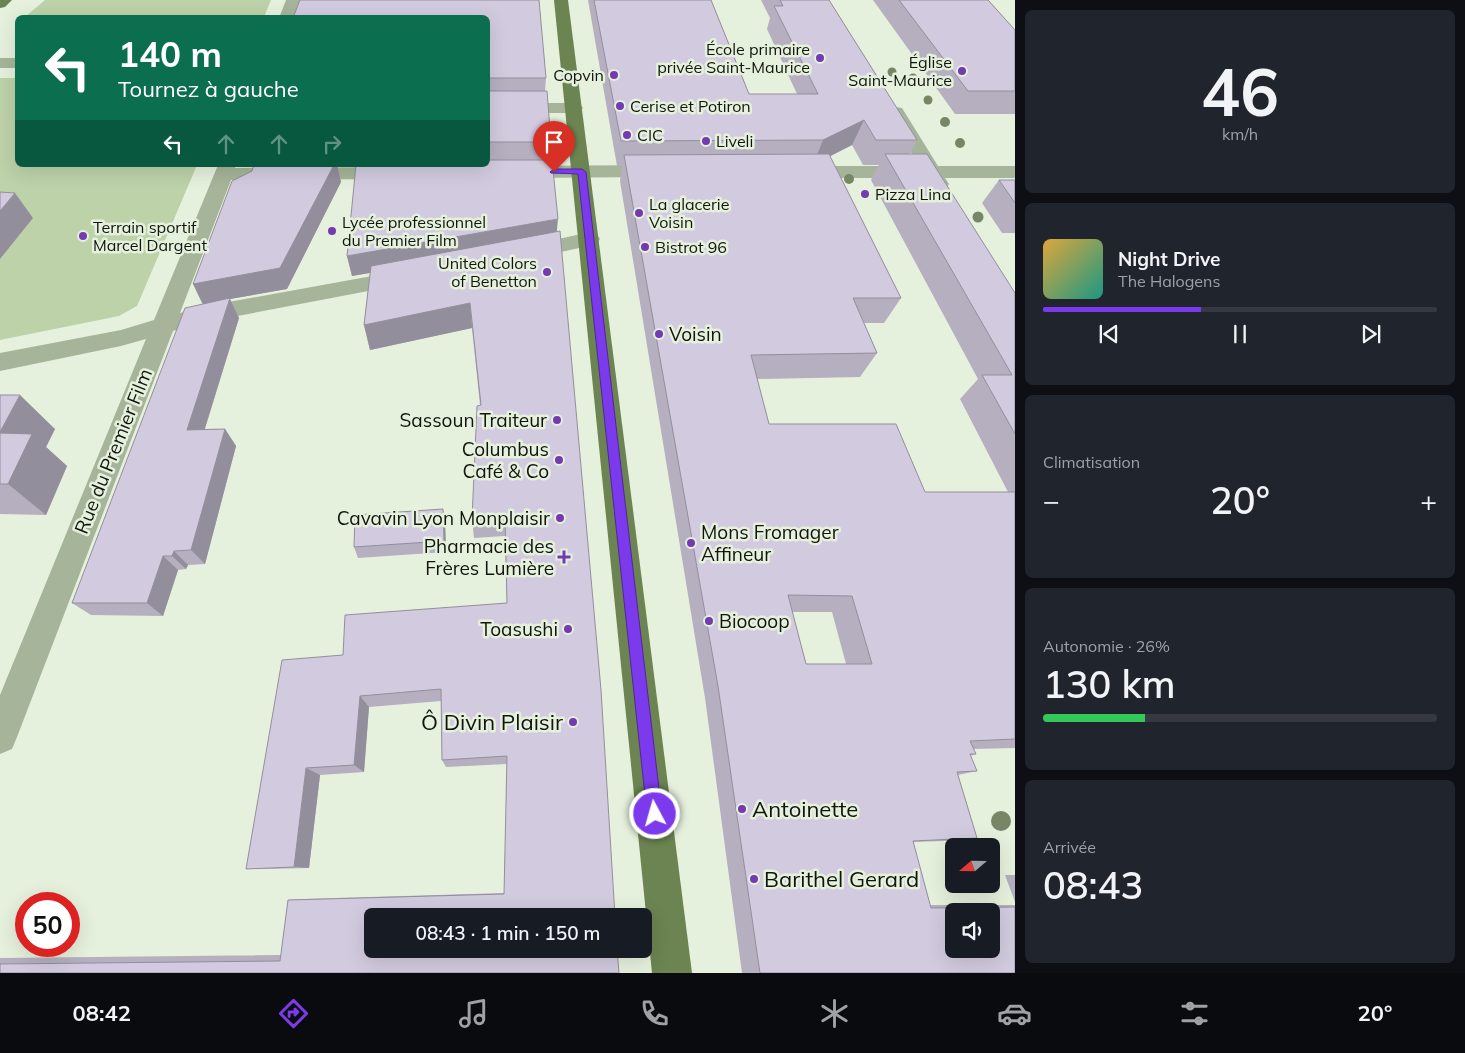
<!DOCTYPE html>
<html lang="fr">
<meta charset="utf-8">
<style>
:root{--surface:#171b24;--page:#20242c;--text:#f1f3f6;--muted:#9ea1a6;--line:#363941;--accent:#7c3aed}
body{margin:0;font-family:Mulish,sans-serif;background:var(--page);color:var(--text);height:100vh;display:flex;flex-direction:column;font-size:19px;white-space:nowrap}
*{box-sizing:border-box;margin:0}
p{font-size:16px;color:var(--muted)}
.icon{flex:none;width:28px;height:28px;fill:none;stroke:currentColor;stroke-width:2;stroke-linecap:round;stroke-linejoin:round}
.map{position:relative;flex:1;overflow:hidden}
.drawer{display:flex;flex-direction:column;gap:10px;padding:10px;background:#0d0f14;width:450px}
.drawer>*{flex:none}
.banner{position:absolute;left:15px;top:15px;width:475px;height:152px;border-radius:8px;box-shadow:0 5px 20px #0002;background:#0b6e4f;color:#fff;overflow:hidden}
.needle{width:32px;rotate:250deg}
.tools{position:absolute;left:945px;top:838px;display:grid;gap:10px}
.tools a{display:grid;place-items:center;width:55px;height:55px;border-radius:8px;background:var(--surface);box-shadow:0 5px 20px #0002;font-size:25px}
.speed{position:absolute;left:15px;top:892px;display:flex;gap:10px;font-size:25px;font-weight:700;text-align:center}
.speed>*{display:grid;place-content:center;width:65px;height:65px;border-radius:50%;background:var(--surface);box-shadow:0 5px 20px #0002;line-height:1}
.speed .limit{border:8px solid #d22;background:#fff;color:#111}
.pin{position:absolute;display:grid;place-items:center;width:42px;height:42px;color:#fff;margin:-51px -21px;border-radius:50% 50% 50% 0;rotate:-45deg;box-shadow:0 0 5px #0007}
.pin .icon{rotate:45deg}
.me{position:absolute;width:55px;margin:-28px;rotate:354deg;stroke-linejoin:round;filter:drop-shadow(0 0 4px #0008)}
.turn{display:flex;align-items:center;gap:18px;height:105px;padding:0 20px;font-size:22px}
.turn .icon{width:65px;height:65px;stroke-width:2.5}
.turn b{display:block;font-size:35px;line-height:42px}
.lanes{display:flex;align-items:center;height:48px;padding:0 20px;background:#0003;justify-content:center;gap:25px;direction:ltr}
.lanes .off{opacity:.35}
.big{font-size:38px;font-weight:600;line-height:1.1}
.drawer .tile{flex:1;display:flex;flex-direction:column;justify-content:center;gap:8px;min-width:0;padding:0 18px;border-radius:8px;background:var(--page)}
.drawer .dial{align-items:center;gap:0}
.dial b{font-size:65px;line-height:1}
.song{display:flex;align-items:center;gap:15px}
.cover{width:60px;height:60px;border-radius:8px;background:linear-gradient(135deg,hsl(40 70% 55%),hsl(170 70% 35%))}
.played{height:5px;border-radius:2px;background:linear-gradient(90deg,var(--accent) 40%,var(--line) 40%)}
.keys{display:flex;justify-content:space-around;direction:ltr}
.heat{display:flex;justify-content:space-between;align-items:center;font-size:28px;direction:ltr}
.charge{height:8px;border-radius:4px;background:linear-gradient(90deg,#34c759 26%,var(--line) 0)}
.trip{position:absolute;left:364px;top:908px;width:288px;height:50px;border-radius:8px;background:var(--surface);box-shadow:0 5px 20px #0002;font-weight:600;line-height:50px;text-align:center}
.tabs{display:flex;height:80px;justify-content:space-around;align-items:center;background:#090b0e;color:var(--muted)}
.tabs .icon{width:35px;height:35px}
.tabs .current{color:var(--accent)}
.tabs b{font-size:22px;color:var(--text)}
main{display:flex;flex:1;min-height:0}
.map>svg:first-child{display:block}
.green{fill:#bdd2a9}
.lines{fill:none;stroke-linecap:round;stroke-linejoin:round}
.minor{fill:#a6b599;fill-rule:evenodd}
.major{fill:#6b8451;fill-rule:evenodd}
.tree{fill:#778765}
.wall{fill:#b5afc0;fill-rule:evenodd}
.shaded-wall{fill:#938e9c}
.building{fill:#d2cbdf;stroke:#938e9c;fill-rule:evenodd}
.route{fill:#7c3aed;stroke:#51269a}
.poi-dot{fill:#743ab0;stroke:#e6f1dd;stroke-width:2}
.labels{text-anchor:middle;stroke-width:5;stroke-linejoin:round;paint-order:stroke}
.far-poi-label{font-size:16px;fill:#11150e;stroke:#e6f1dd;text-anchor:start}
.poi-label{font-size:19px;fill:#11150e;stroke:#e6f1dd;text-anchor:end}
.street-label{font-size:19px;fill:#11150e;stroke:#e6f1dd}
.near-poi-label{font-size:22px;fill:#11150e;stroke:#e6f1dd;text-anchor:start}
</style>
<main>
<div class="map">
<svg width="1015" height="973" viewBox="0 0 1015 973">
<rect width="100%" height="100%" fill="#e6f1dd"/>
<g class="green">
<path d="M45 0H271L264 17H25Z"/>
<path d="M0 78H17L18 165H197L137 306 119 316 0 340Z"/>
</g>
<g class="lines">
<g class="minor">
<path d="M286 0H300L294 18H279Z"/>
<rect x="0" y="58" width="18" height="10"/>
<path d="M488 103H574L580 104 583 108 580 112 574 113H488Z"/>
<path d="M896 107 902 108 938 166H1015V178H945L949 184 946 188 939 190 932 188 926 178H800L793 176 791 172 793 168 800 166H919L887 112 890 108Z"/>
<path d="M218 165H236L235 168 392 167 399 169 401 173 399 177 392 179 231 180 180 313 201 307 405 270 413 272 416 277 413 282 405 284 201 323 173 331 17 737 12 749 0 754V695L146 339 121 346 0 371V353L121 330 154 320Z"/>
<path d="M660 165 667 167 669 171 667 175 660 177 515 178 508 176 506 172 508 168 515 166Z"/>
<path d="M590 232 597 234 600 239 597 244 525 260 518 258 514 253 518 248Z"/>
</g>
<g class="major">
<path d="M0 0H12L5 7 0 8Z"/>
<path d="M554 0H568L692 973H652Z"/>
</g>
</g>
<g class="tree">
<circle cx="892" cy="72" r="4.5"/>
<circle cx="913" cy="78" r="4.5"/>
<circle cx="928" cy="100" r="4.5"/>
<circle cx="945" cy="122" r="5"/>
<circle cx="960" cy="143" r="5"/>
<circle cx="849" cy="179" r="5"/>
<circle cx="978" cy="217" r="5.5"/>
<circle cx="1001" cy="821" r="10"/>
</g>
<g class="wall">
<path d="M588 0H711L749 94H797L767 29 770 18 761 0H829L917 140 910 154 1015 293V748L973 749 976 754 970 756 977 771 958 775 977 838 944 841 913 842 930 905H1015V973H742L705 698 620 181 622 166H617ZM852 145 863 165H879L871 180 978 379 960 399 1008 492H925L769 424 757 379 860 377 877 353 864 323H884L901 298 830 156ZM792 612H832L846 664H806Z"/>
<path d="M873 0H988L1015 30V114H955Z"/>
<path d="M488 18 546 78 545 91 551 142 550 160 557 232 617 949 0 973V958L281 955 288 900 304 899 504 893 507 764 446 767 442 760 441 701 369 707 364 772 320 775 309 868 265 869H246L343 655 507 603 505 536 474 538 472 519 480 405 472 328 370 350 364 325 370 273 352 276 347 256 488 165Z"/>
<path d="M254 165H349V166H337L341 182 287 289 230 299 239 318 205 429H225L236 446 205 564 188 565 186 569 178 570 163 616 91 615 72 603 203 304Z"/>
<path d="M999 180H1015V233H1002L982 203Z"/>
<path d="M0 395 55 429 46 447 67 466 46 515 0 514Z"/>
<path d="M445 521 446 552 358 558 354 547Z"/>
<path d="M1005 875H1015V902Z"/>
</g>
<g class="shaded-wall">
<path d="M864 120 852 145 813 165 823 140Z"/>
<path d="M334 165H337L341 182 287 289 230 299 239 318 199 447 187 430 203 305 193 284Z"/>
<path d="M15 193 33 218 0 259V211Z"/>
<path d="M558 219 556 240 352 276 347 256Z"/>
<path d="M470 303 472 328 370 350 364 325Z"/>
<path d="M20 395 55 429 46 447 67 466 46 515 8 484 0 432Z"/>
<path d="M225 429 236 446 205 564 191 550Z"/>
<path d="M443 509 445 521 446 552 444 541Z"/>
<path d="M174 551 188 565 186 569 172 556Z"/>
<path d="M163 556 178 570 163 616 147 603Z"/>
<path d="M360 696 369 707 364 772 354 765Z"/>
<path d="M306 768 320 775 309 868 294 867Z"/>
</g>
<g class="building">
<path d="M300 0H539L546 78H488V18H293Z"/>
<path d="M594 0H711L749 94H818L774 6H783L780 0H829L917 140H876L864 120 823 140 621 141Z"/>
<path d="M899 0H988L1015 30V91H968Z"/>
<path d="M488 91H547L551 142H488Z"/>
<path d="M829 154 901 298H853L877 353 751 355 769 424H896L925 492H1015V739L970 741 976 754H970L977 771 957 772 977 838 913 841 931 908 1015 907V973H760L718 686 624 155ZM788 595 852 596 872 664H806ZM954 911H991V949H954Z"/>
<path d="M885 154H927L1015 293V434L982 375H1012Z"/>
<path d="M488 160H552L558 219 347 256 356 165H488Z"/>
<path d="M254 165H334L280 268 193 284 232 181 252 171Z"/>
<path d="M999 180H1015V203Z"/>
<path d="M0 192 15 193 0 211Z"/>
<path d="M560 231 601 690 615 916H372V949H617L619 973H0V964L280 961 288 900 504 894 507 756 442 760 441 689 360 696 354 765 306 768 294 867 246 869 282 660 343 655 345 615 507 603 505 516 472 519 477 406 481 405 470 303 364 325 371 266Z"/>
<path d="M230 298 187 430 225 429 191 550 174 551 172 556H163L147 603H72L185 308Z"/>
<path d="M0 395H20L0 432Z"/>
<path d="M0 433 32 434 8 484H0Z"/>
<path d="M443 509 444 541 354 547 355 515Z"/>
</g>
<path class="route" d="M554 169H582L586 172 662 814 660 820 655 822 649 820 647 814 578 174 551 173 550 172Z"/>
<g class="poi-dot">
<circle cx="820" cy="58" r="5"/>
<circle cx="962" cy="71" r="5"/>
<circle cx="614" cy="75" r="5"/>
<circle cx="620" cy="106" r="5"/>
<circle cx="627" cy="135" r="5"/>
<circle cx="706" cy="141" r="5"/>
<circle cx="865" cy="194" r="5"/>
<circle cx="639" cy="213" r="5"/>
<circle cx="332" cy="231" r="5"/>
<circle cx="83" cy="236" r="5"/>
<circle cx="645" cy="247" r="5"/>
<circle cx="547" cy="272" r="5"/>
<circle cx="659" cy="334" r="5"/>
<circle cx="557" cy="420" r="5"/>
<circle cx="559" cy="460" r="5"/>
<circle cx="560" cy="518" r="5"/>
<circle cx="691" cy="543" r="5"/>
<path d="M561.5 549.5h5v5h5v5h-5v5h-5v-5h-5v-5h5z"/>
<circle cx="709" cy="621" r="5"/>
<circle cx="568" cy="629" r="5"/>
<circle cx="573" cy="722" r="5"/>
<circle cx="742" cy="809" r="5"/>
<circle cx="754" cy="879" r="5"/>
</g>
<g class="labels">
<g class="far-poi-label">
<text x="810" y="55" text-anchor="end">École primaire<tspan x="810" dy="18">privée Saint-Maurice</tspan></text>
<text x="952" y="68" text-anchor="end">Église<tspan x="952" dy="18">Saint-Maurice</tspan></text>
<text x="604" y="81" text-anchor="end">Copvin</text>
<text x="630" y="112">Cerise et Potiron</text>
<text x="637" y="141">CIC</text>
<text x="716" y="147">Liveli</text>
<text x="875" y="200">Pizza Lina</text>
<text x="649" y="210">La glacerie<tspan x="649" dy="18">Voisin</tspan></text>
<text x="342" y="228">Lycée professionnel<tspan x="342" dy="18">du Premier Film</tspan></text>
<text x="93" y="233">Terrain sportif<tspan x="93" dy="18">Marcel Dargent</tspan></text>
<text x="655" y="253">Bistrot 96</text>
<text x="537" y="269" text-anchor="end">United Colors<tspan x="537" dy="18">of Benetton</tspan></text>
</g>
<g class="poi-label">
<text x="669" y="341" text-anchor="start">Voisin</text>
<text x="547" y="427">Sassoun Traiteur</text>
<text x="549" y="456">Columbus<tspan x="549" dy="22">Café &amp; Co</tspan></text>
<text x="550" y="525">Cavavin Lyon Monplaisir</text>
<text x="701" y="539" text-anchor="start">Mons Fromager<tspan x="701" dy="22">Affineur</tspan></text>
<text x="554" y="553">Pharmacie des<tspan x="554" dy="22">Frères Lumière</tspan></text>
<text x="719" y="628" text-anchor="start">Biocoop</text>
<text x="558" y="636">Toasushi</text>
</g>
<g class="street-label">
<text transform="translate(113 451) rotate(-68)" y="7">Rue du Premier Film</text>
</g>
<g class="near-poi-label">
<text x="563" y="730" text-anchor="end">Ô Divin Plaisir</text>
<text x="752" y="817">Antoinette</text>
<text x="764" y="887">Barithel Gerard</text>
</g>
</g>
</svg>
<div class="tools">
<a><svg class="needle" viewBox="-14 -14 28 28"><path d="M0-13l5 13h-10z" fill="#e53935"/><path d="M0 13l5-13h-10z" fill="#9ea1a6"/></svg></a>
<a><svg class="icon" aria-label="sound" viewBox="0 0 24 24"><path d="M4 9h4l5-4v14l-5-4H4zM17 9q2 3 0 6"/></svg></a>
</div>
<div class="speed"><div class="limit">50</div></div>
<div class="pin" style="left:554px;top:172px;background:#d93025"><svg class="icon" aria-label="arrive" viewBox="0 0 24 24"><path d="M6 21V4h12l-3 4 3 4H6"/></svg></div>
<svg class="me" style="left:655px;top:814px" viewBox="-20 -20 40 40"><circle r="17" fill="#7c3aed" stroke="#fff" stroke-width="3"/><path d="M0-11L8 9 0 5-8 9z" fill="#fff"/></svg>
<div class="trip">08:43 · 1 min · 150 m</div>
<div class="banner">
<div class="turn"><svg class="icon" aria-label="left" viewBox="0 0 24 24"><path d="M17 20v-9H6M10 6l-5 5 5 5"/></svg><div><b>140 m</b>Tournez à gauche</div></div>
<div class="lanes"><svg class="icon" aria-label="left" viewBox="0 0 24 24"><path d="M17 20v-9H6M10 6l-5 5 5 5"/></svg><svg class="icon off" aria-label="ahead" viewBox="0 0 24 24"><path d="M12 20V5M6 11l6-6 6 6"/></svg><svg class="icon off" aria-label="ahead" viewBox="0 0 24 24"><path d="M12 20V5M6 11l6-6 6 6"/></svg><svg class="icon off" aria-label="right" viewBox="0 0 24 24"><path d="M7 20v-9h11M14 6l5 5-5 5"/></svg></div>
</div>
</div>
<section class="drawer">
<div class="tile dial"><b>46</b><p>km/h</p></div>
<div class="tile">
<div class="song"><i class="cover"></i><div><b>Night Drive</b><p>The Halogens</p></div></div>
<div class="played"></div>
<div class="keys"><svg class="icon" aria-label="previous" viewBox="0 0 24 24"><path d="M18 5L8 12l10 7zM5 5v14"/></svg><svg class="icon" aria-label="pause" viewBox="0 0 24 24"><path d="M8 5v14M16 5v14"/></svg><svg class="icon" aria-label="next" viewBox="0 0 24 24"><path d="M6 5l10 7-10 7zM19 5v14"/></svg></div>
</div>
<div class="tile"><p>Climatisation</p>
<div class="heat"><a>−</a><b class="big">20°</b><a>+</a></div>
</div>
<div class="tile"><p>Autonomie · 26%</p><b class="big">130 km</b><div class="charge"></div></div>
<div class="tile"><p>Arrivée</p><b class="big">08:43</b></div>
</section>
</main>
<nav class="tabs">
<b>08:42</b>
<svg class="icon current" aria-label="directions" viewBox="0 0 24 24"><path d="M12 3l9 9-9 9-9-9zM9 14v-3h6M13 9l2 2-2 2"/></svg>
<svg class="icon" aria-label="music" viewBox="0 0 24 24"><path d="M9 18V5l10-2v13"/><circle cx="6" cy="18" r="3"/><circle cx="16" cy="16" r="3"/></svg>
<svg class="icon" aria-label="phone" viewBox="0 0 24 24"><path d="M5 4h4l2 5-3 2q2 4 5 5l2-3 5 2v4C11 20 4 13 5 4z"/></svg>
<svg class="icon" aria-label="climate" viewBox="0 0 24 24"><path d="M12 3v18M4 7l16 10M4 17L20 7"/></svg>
<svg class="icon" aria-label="car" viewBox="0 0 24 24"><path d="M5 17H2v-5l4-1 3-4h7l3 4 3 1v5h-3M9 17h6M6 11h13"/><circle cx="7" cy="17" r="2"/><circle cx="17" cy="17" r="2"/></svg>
<svg class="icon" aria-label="filters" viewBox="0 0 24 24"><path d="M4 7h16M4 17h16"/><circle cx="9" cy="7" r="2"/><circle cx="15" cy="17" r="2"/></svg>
<b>20°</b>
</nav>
